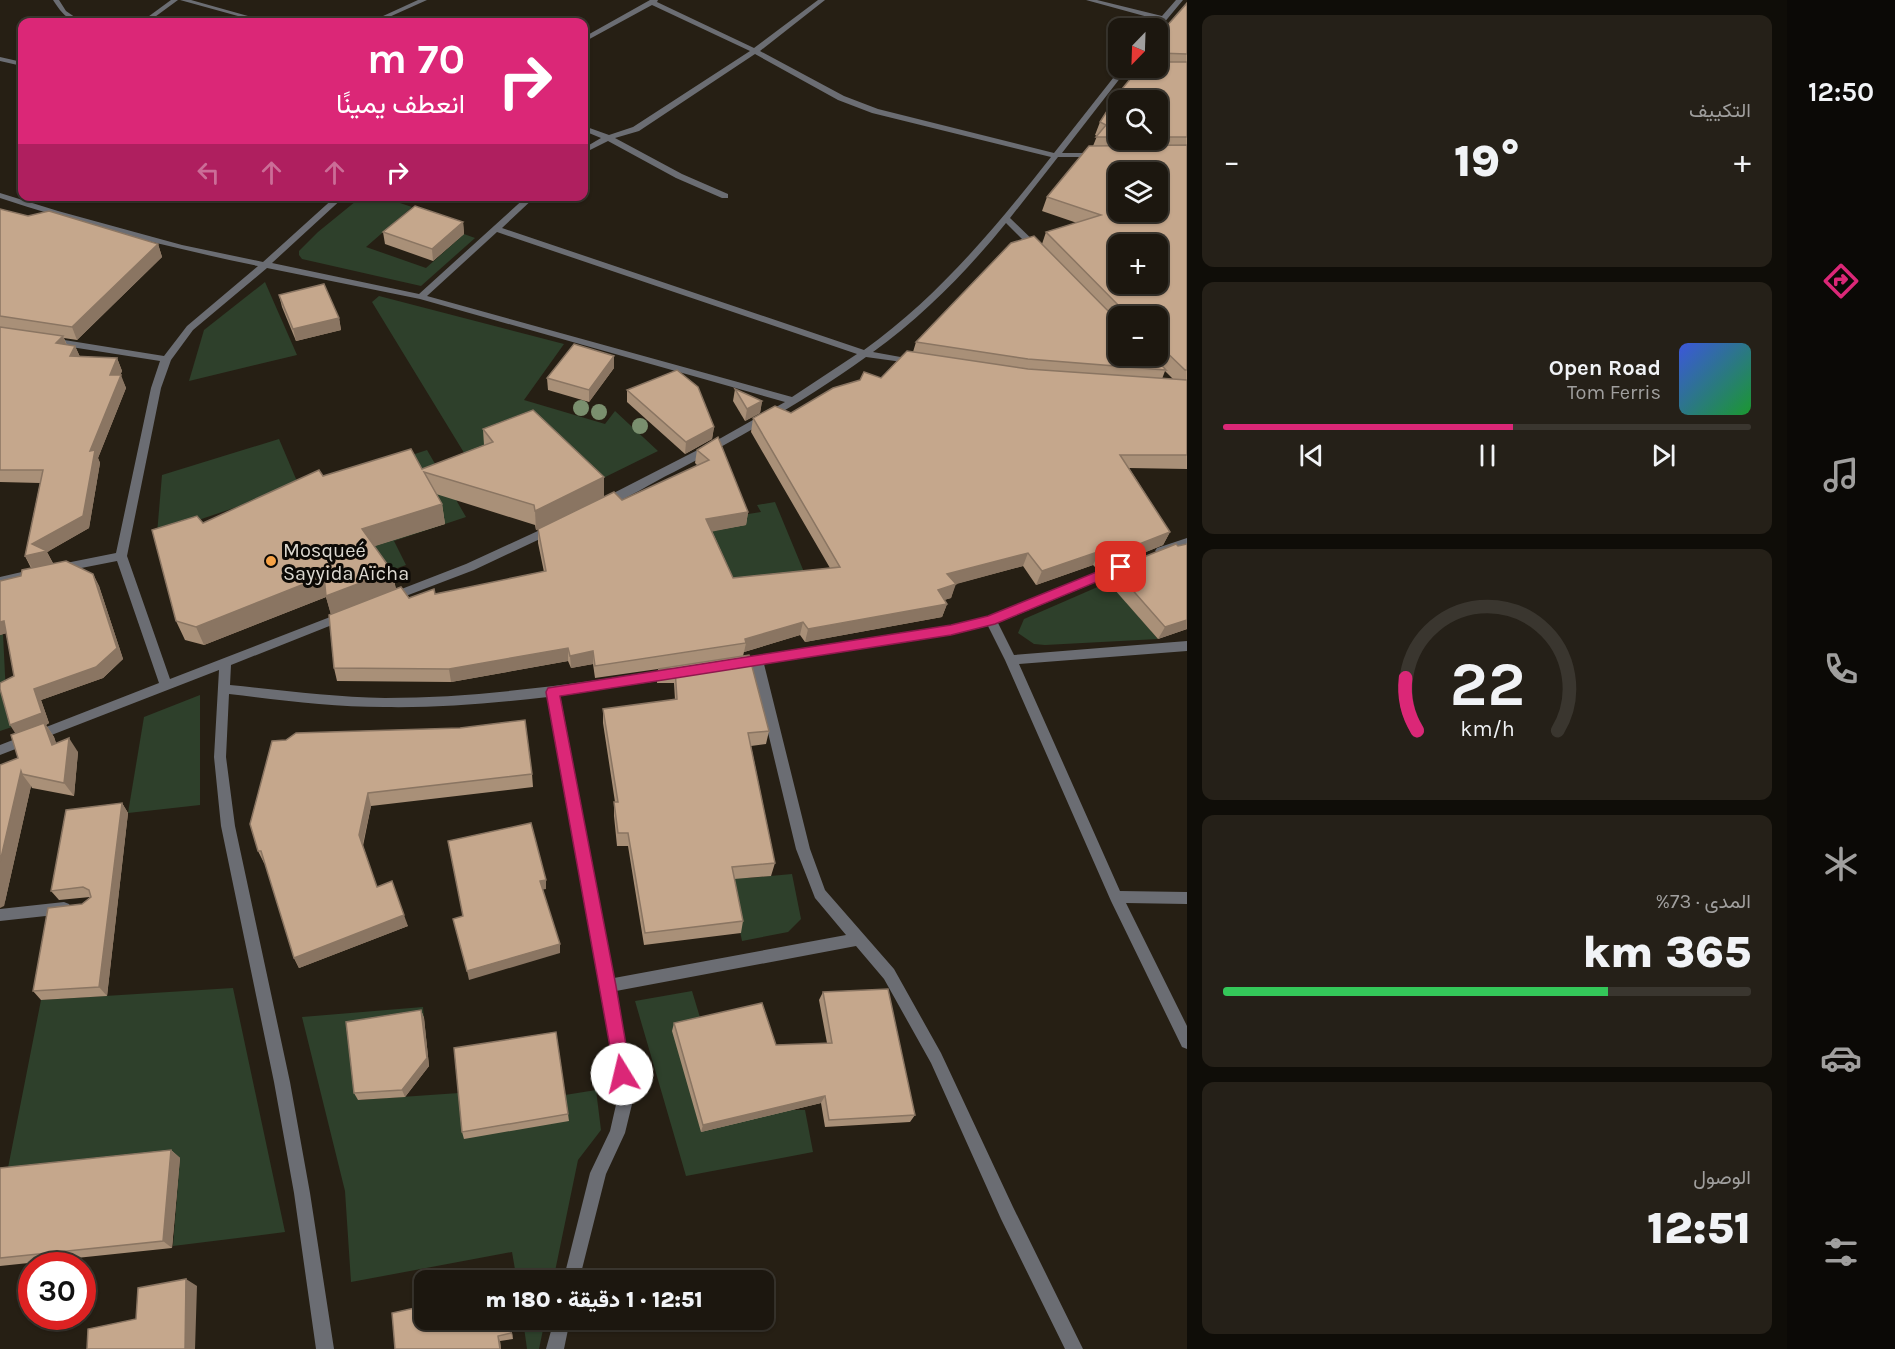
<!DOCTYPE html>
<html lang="ar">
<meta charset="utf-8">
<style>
:root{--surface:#1c170f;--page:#252018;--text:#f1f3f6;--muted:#a09f9e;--line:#3a362f;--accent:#db2777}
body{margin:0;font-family:Karla,Vazirmatn,sans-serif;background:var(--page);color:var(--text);direction:rtl;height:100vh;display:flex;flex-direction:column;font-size:22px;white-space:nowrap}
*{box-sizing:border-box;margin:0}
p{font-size:20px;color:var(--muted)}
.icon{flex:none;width:33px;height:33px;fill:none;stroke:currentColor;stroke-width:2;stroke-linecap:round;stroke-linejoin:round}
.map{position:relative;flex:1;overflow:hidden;direction:ltr}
.drawer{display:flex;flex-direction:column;gap:15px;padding:15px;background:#0f0d08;width:600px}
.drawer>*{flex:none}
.guide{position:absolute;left:18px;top:18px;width:570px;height:183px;border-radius:12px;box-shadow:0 2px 4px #0004,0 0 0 2px var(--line);direction:rtl;background:#db2777;color:#fff;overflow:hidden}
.needle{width:39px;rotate:203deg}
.tools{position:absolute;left:1108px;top:18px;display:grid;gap:12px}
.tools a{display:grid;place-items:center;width:60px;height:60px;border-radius:12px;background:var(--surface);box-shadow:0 2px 4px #0004,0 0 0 2px var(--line);font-size:30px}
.speed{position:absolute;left:18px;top:1252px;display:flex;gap:12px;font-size:30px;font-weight:700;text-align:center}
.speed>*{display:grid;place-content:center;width:78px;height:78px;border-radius:50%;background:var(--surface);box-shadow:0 2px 4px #0004,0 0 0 2px var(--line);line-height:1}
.speed .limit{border:9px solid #d22;background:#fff;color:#111}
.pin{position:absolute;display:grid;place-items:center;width:51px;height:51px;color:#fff;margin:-26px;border-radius:12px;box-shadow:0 3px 9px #0006}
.me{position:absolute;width:66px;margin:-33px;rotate:351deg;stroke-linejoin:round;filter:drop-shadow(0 0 4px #0008)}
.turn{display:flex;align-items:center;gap:21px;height:126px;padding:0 24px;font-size:27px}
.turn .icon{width:78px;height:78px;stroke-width:2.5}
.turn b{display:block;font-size:42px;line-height:51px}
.lanes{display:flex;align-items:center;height:57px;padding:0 24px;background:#0003;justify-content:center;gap:30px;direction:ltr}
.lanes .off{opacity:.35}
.big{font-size:45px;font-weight:800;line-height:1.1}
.drawer .widget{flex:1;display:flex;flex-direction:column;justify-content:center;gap:9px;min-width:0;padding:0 21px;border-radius:12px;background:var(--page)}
.drawer .dial{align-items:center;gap:0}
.dial svg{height:156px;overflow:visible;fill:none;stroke:var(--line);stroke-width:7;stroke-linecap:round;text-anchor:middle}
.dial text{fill:var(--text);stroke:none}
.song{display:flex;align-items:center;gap:18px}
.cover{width:72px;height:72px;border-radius:9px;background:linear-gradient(135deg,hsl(230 70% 55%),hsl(130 70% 35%))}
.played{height:6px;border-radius:3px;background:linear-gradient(90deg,var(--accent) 55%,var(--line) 55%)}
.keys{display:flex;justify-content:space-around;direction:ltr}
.heat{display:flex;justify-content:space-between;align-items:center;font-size:33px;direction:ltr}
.charge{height:9px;border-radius:4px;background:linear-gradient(90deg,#34c759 73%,var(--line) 0)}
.trip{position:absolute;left:414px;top:1270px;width:360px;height:60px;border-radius:12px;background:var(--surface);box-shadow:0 2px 4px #0004,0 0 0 2px var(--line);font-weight:800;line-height:60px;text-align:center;direction:rtl}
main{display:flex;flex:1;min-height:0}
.tabs{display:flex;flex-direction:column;width:108px;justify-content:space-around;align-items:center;background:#0b0906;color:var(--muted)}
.tabs .icon{width:42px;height:42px}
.tabs .selected{color:var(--accent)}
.tabs b{font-size:27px;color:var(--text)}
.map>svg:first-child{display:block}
.green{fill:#2e402b}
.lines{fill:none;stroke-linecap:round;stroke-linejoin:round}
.street{fill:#6b6d73;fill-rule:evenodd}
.tree{fill:#7a8f6e}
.wall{fill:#a99078;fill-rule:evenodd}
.shaded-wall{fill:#8a7562}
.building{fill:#c5a78c;stroke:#8a7562;stroke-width:1.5;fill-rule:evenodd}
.route{fill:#db2777;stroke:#8e194d;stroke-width:1.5}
.poi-dot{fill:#f6a246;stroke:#0c0905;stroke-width:2}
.labels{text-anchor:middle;stroke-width:6;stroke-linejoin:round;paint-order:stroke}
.poi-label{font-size:20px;fill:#dcd8d0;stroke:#0c0905;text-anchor:start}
</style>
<main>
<nav class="tabs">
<b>12:50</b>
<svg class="icon selected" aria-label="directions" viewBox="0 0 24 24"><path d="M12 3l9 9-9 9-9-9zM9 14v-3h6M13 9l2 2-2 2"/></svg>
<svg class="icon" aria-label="music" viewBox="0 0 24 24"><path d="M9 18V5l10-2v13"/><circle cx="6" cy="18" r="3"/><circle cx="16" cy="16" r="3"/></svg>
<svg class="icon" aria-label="phone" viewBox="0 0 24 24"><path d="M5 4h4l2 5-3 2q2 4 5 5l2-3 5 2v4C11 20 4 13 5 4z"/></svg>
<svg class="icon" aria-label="climate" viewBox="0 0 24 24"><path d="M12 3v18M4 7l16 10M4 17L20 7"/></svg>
<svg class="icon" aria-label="car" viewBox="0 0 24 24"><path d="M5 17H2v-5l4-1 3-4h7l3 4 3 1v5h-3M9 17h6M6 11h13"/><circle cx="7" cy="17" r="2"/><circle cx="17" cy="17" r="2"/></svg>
<svg class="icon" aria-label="filters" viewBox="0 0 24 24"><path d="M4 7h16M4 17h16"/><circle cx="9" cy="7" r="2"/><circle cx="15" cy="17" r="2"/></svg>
</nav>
<section class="drawer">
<div class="widget"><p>التكييف</p>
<div class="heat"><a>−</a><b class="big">19°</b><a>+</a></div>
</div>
<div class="widget">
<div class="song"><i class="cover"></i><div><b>Open Road</b><p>Tom Ferris</p></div></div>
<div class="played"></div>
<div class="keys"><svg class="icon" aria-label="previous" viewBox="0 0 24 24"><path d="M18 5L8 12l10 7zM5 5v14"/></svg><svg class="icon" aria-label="pause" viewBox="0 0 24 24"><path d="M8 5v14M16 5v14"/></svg><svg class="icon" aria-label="next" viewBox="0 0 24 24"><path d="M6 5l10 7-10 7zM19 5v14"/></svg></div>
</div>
<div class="widget dial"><svg viewBox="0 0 100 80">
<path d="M14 69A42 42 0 1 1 86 69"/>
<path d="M14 69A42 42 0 0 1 8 42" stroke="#db2777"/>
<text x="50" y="56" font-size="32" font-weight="700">22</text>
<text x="50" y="72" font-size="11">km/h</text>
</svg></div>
<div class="widget"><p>المدى · 73%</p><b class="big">365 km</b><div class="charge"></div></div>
<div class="widget"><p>الوصول</p><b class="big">12:51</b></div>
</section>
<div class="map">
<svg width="1187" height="1349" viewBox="0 0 1187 1349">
<rect width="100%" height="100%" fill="#261f14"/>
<g class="green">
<path d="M361 197H382L412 207 366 247 426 268 464 234 475 238 421 286 302 259 299 255V251L318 232Z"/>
<path d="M265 282 297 355 189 381 204 330Z"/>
<path d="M379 296 564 344 524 400 605 424 615 411 658 451 591 484 466 456 372 302Z"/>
<path d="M279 439 299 486 157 534 162 475Z"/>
<path d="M427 450 466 517 394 541 406 565 384 573 342 478Z"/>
<path d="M775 502 804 572 727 582 702 533 745 525 742 515 761 512 757 505Z"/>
<path d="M1109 582 1158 639 1045 645 1034 644 1018 633 1024 619Z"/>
<path d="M3 634 6 695 15 726 0 731V635Z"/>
<path d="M200 695V805L128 813 144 717Z"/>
<path d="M725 859 749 878 792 874 801 919 788 932 742 941Z"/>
<path d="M233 988 285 1232 173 1246 180 1158 6 1178 41 1000Z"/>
<path d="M692 991 702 1024 792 1110H805L813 1152 686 1176 635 1001Z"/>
<path d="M423 1007 424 1018 350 1031 358 1100 459 1093 565 1095 596 1090 601 1130 578 1160 553 1281H517L512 1252 351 1282 345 1191 302 1017Z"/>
<path d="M523 1320H545L539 1349H527Z"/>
</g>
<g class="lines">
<g class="street">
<path d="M53 0H59L66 11 82 22C68 22 60 11 53 0Z"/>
<path d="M171 0H178L148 22H141Z"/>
<path d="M180 0H191L269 22H260Z"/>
<path d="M418 0H427L378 22H370Z"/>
<path d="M650 0H658L657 2 754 48 818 0H825L760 51 844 96 878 109 1054 153 1121 68H1128L1062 153H1097L1101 155 1100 157H1058L1010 218 1041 248V252H1035L1006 223C967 271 923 316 873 352L917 360V364L866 357C805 401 740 437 674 472 651 483 628 499 604 507L600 506 599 503 600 500 721 438 785 402 420 299 267 268 193 330 171 360 161 388 127 556 170 679 343 612 347 613 349 616 347 619 231 665 230 685C282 690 333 697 385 698 482 698 578 683 673 669L677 671 679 674 677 677 673 679 560 695 614 978 846 935 815 898 796 849 752 666 735 669 731 667 729 664 731 661 951 625 989 617 1122 562H1130L1132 565 1130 568 998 623 1014 655 1187 641V651L1019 664 1120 891 1187 892V904L1126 903 1187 1026V1049L1182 1047 1111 901 1005 660 988 626 951 635 764 664 810 849 825 890 894 969 941 1053 1013 1207 1083 1349H1065L1001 1219 931 1063 884 979 856 946 616 991 634 1096 625 1133 606 1174 579 1281H563L590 1173 610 1131 618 1096 601 986 548 697C493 703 439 708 384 707 332 707 281 700 229 694L226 757 235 826 290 1082 310 1193 334 1349H316L294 1193 274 1082 221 826 214 757 219 670 0 755V745L159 683 117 561 61 572 55 568 61 564 116 553 151 388 160 361 52 344 47 341 52 338 164 356 187 326 258 266C171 248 85 226 0 198V193L58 211 182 245 263 262 336 196H345L272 263 419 294 527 196H536L502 228 864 350C938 297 996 227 1051 157L872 113 838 100 755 54 639 131 615 138 682 174 728 194V198H722L676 178 608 141 584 153V148L601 138 584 131V126L609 135 633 127 750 51 652 5 584 42V37ZM497 232 857 354 792 397 427 296Z"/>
<path d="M1086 0H1097L1162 16 1176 0H1183L1158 30 1152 28 1159 20Z"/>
<path d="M0 57 22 62V66L0 61Z"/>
<path d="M553 524 558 528 557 531 474 570 390 602 384 598 386 595 466 564Z"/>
<path d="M1187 538V546L1161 555 1155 551 1157 548Z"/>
<path d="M26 571 32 575 30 578 0 585V577Z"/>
<path d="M64 902 69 904 71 908 69 912 64 914 0 921V909Z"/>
<path d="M554 1320H570L564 1349H546Z"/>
</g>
</g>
<g class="tree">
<circle cx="581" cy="408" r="8"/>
<circle cx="599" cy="412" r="8"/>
<circle cx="640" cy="426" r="8"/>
</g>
<g class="wall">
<path d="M1187 3V469L1129 468 1170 532 1163 545 1099 571 1093 565 1036 585 1023 566 955 584 951 598 944 600 947 604 942 617 805 642 800 635 744 652 743 656 749 655 769 731 766 744 751 746 775 863 771 876 734 879 743 921 741 933 644 945 628 846H617L614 816V802H615L603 723V709L675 700 674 683H657L658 669 595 678 593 664 571 668 568 661 451 682 337 681 334 668 329 615 331 614 326 597 204 645 185 640 176 621 152 530 197 516 203 523 319 470 323 476 411 449 422 469 484 445 483 429 533 410 604 477V497L567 515 614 492 622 500 698 466 695 463 697 450 718 437 748 512 746 525 712 531 733 578 830 568 751 432 753 418 775 406 791 413 833 388 860 380 864 372 881 378 907 351 913 352 916 342 1011 243 1034 236 1042 244 1046 232 1077 223 1042 211 1047 197 1089 146H1093L1097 136 1095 135 1100 122 1118 94 1139 68H1158V36ZM1119 100H1158V140H1119ZM1119 172H1158V212H1119ZM1119 244H1158V284H1119ZM1119 316H1158V356H1119ZM1165 371 1173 379H1162ZM436 494 535 525 536 530 538 529V543L544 572 435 594 434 589 409 598 401 587 396 589 392 571 374 546 445 524 442 504Z"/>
<path d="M0 209 28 216 158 244 162 257 77 340 64 338 67 345 75 346 80 357 117 358 122 371 120 375 126 388 98 458 100 463 89 528 47 552 53 563 93 574 99 586 123 659 103 678 41 700 49 723 46 725 54 737 56 743 78 752 74 796 32 788 31 786 4 906 18 758 16 734 14 676 6 633 0 635 21 576 31 568 25 556 40 483 0 482Z"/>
<path d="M463 222 464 234 433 261 385 244 383 232Z"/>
<path d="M279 295 339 318 341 330 296 341 282 307Z"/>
<path d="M614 356V368L589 402 548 390 547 378Z"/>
<path d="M735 389 762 401 760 413 745 421 733 401Z"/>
<path d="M627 390 714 427 712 439 685 454 627 402Z"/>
<path d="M1114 569 1187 629 1158 639 1107 581Z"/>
<path d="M272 741 532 774 533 787 371 806 363 846 377 887 408 926 299 968 294 958 265 863H264L258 851Z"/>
<path d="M122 803 128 813 107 996 41 1000 33 991 82 904 90 897 59 900 51 891Z"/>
<path d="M823 992 915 1115 910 1122 825 1127 821 1103 701 1132 672 1031 674 1023 776 1045 827 1043 819 1000Z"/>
<path d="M421 1010 424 1018 429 1066 405 1097 358 1100 354 1093Z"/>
<path d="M568 1114 569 1121 464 1139 462 1132Z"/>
<path d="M171 1150 180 1158 172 1248 0 1266V1168Z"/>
<path d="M424 1320H510L513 1339 500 1341 501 1349H395Z"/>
</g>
<g class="shaded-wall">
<path d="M463 222 464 234 433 261 432 249Z"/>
<path d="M158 244 162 257 77 340 72 327Z"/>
<path d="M339 318 341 330 296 341 293 329Z"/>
<path d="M63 336 68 349 56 343Z"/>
<path d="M75 346 81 359 70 356Z"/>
<path d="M614 356V368L589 402V390Z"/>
<path d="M117 358 122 371 115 388 110 375Z"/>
<path d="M121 375 126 388 98 458 100 463 89 528 47 552 53 564 32 568 25 556 90 451Z"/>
<path d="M762 401 760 413 745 421 747 409Z"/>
<path d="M714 427 712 439 685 454 686 442Z"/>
<path d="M604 477V497L536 530 535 511Z"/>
<path d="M442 504 445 524 366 549 362 529Z"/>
<path d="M748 512 746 525 705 533 706 519Z"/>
<path d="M1170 532 1163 545 1099 571 1106 557Z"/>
<path d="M1100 551 1093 565 1036 585 1042 571Z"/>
<path d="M1028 553 1023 566 942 588 947 574Z"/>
<path d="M392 571 396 590 331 615 326 597 204 645 196 627 324 576Z"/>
<path d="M93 574 99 586 123 659 103 678 41 700 49 723 46 725 54 737 61 758 17 736 10 725 34 689Z"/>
<path d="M956 584 951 598 933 603 938 590Z"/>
<path d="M947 604 942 617 805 642 808 629Z"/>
<path d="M1187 620V629L1158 639 1165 627Z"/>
<path d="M4 621 11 632 0 635V622Z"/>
<path d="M803 622 800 635 744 652 746 643 745 639Z"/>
<path d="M568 648V661L451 682 449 669Z"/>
<path d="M593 651V664L571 668 570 656Z"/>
<path d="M69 738 78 752 74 796 64 783Z"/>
<path d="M21 771 22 774 31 786 4 906 0 908V862Z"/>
<path d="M368 793 371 806 362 847 359 835Z"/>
<path d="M122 803 128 813 107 996 99 987Z"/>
<path d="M546 880V889L540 890V881Z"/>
<path d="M404 915 408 926 299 968 294 958Z"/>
<path d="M560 944V953L469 980 467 971Z"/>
<path d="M421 1010 424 1018 429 1066 405 1097 402 1090Z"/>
<path d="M825 1096 821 1103 701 1132 703 1125Z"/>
<path d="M171 1150 180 1158 172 1248 163 1241Z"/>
<path d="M186 1279 197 1286 195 1349H185Z"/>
<path d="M509 1320H510L513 1339 511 1333Z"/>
<path d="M498 1336 500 1341 501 1349H500Z"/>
</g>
<g class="building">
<path d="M1187 3V54L1158 53V36Z"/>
<path d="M1158 62H1187V137H1158V100H1119V137H1096L1106 125 1100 122 1118 94 1139 68H1158Z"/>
<path d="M1187 145V370H1185L1158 344V316H1126V313L1046 232 1101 215 1047 197 1089 146ZM1119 172H1158V212H1119ZM1119 244H1158V284H1119Z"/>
<path d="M415 206 463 222 432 249 383 232Z"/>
<path d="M0 209 28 216 49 211 158 244 72 327 0 316Z"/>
<path d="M1034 236 1119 322V356H1153L1166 370 1028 359 916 342 1011 243Z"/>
<path d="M324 284 339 318 293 329 279 295Z"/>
<path d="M0 327 63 336 56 343 75 346 70 356 117 358 110 375H121L90 451 95 450 83 516 32 544 47 551 25 556 43 470H0Z"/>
<path d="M574 344 614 356 589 390 547 378Z"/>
<path d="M907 351 1028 369 1187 380V455H1120L1170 532 1106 557 1100 551 1042 571 1028 553 947 574 956 584 938 590 947 604 808 629 803 622 745 639 746 643 595 666 593 651 570 656 568 648 449 669 334 668 329 615 401 587 409 598 434 589 435 594 546 571 538 529 614 492 622 500 709 460 697 450 718 437 748 512 706 519 733 578 840 567 753 418 775 406 791 413 833 388 860 380 864 372 881 378Z"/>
<path d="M677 370 698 387 714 427 686 442 627 390Z"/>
<path d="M735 389 762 401 747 409Z"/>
<path d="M533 410 604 477 535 511 534 505 424 472 442 504 362 529 392 571 326 596 324 576 196 627 176 621 152 530 197 516 203 523 319 470 323 476 411 449 422 469 493 442 483 429Z"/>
<path d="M1176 544 1178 546 1187 544V620L1165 627 1114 569Z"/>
<path d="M66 561 93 574 117 648 96 667 34 689 42 713 10 725 0 689V683L14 676 4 621 0 622V581L21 576 22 570Z"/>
<path d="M749 655 769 731 748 733 775 863 732 867 743 921 645 933 628 833H618L614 802H618L603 709 677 699 675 669H658Z"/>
<path d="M525 720 532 774 368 793 359 835 377 887 392 881 404 915 294 958 261 851H258L250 824 272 741 286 740 296 733 460 728Z"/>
<path d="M44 723 52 745 69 738 64 783 22 774 21 771 0 862V765L18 758 11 735Z"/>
<path d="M122 803 99 987 33 991 48 908 82 904 91 897 89 890 83 887 51 891 66 810Z"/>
<path d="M531 823 546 880 540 881 560 944 467 971 453 919 463 916 448 841Z"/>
<path d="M888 989 915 1115 829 1120 825 1096 703 1125 674 1023 762 1003 776 1045 832 1043 823 992Z"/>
<path d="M421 1010 427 1058 402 1090 354 1093 346 1022Z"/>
<path d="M556 1032 568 1114 462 1132 454 1048Z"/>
<path d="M171 1150 163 1241 0 1258V1168Z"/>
<path d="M186 1279 185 1349H87L88 1329 136 1319 138 1288Z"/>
<path d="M424 1306V1320H509L511 1333 498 1336 500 1349H395L392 1313Z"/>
</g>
<path class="route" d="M1121 562 1127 567 1125 570 995 624 951 635 560 696 616 986 631 1074 628 1080 622 1082 616 1080 546 692 548 688 951 625 988 616Z"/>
<circle class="poi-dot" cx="271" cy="561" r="6"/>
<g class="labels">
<g class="poi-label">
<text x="283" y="557">Mosqueé<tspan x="283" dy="23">Sayyida Aïcha</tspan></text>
</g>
</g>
</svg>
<div class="tools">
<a><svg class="needle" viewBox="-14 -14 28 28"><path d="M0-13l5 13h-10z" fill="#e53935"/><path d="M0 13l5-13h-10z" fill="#a09f9e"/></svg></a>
<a><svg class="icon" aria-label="search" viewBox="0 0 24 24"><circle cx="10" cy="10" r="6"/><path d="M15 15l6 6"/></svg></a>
<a><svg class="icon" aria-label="layers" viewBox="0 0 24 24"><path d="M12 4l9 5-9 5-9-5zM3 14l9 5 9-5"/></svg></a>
<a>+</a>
<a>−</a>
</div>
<div class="speed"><div class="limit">30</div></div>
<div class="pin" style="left:1121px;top:567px;background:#d93025"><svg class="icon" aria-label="arrive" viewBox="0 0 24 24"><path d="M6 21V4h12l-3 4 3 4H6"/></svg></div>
<svg class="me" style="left:622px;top:1074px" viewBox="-20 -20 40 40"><circle r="19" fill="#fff"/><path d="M0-13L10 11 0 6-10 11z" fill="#db2777"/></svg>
<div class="trip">12:51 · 1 دقيقة · 180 m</div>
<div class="guide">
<div class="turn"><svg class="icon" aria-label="right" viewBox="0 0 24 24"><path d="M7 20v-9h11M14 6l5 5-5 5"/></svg><div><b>70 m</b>انعطف يمينًا</div></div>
<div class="lanes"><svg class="icon off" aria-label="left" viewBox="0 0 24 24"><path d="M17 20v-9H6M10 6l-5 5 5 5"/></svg><svg class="icon off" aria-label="ahead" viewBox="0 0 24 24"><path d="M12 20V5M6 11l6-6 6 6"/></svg><svg class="icon off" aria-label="ahead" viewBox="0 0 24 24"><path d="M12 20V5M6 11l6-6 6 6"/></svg><svg class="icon" aria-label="right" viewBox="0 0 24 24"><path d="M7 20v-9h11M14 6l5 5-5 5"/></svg></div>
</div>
</div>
</main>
